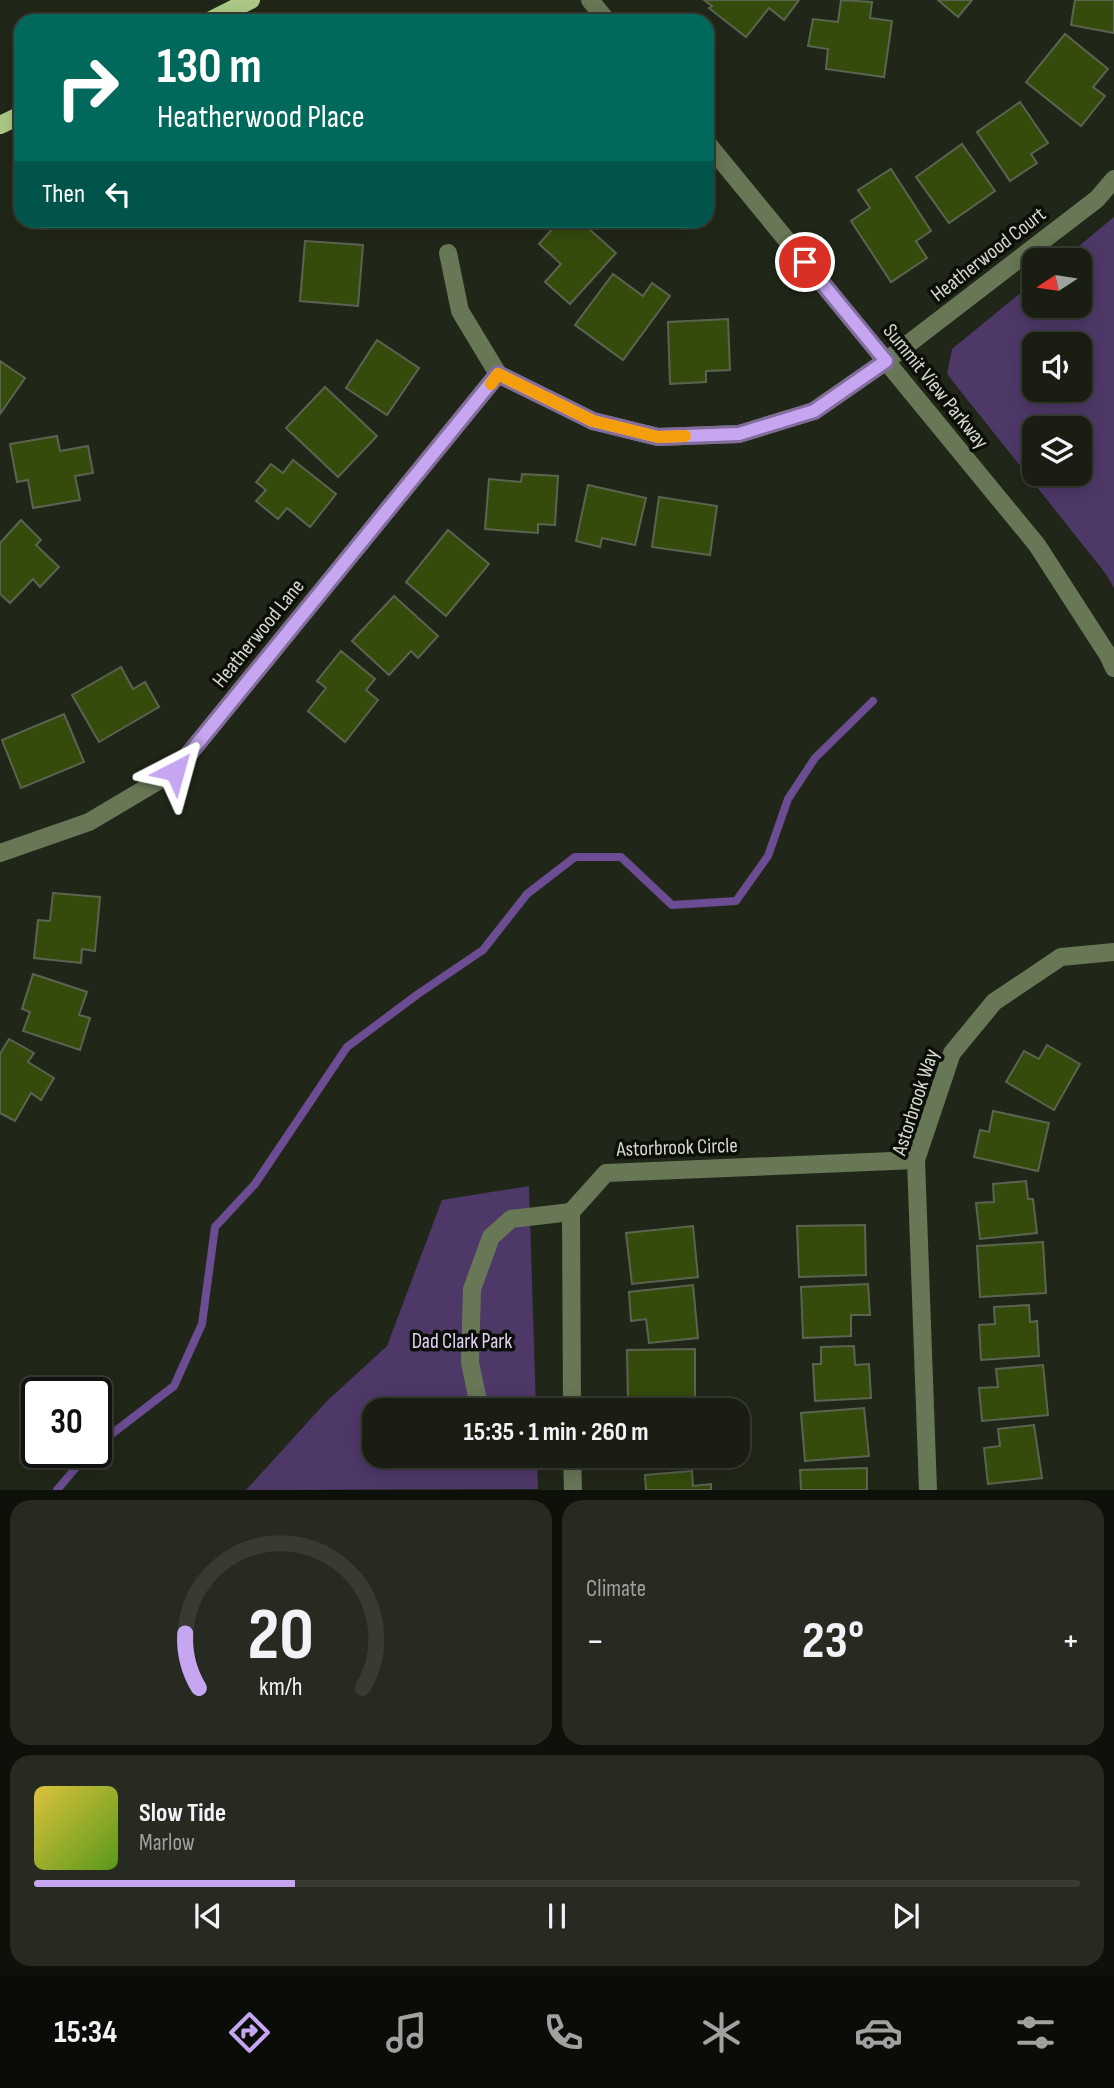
<!DOCTYPE html>
<meta charset="utf-8">
<style>
:root{--surface:#191d12;--page:#262a20;--text:#f1f3f6;--muted:#9fa29f;--line:#373b32;--accent:#c6a6f0}
body{margin:0;font-family:"Sofia Sans Condensed",sans-serif;background:var(--page);color:var(--text);height:100vh;display:flex;flex-direction:column;font-size:26px;white-space:nowrap}
*{box-sizing:border-box;margin:0}
p{font-size:23px;color:var(--muted)}
.icon{flex:none;width:38px;height:38px;fill:none;stroke:currentColor;stroke-width:2;stroke-linecap:round;stroke-linejoin:round}
.map{position:relative;height:1490px;overflow:hidden}
.details{display:flex;flex-direction:column;gap:10px;padding:10px;background:#0e100a;flex:1}
.details>*{flex:none}
.guide{position:absolute;left:14px;top:14px;width:700px;height:214px;border-radius:21px;box-shadow:0 4px 18px #0003,0 0 0 2px var(--line);background:#00695c;color:#fff;overflow:hidden}
.needle{width:46px;rotate:258deg}
.tools{position:absolute;left:1022px;top:248px;display:grid;gap:14px}
.tools a{display:grid;place-items:center;width:70px;height:70px;border-radius:14px;background:var(--surface);box-shadow:0 4px 18px #0003,0 0 0 2px var(--line);font-size:35px}
.speed{position:absolute;left:21px;top:1377px;display:flex;gap:14px;font-size:35px;font-weight:700;text-align:center}
.speed>*{display:grid;place-content:center;width:91px;height:91px;border-radius:50%;background:var(--surface);box-shadow:0 4px 18px #0003,0 0 0 2px var(--line);line-height:1}
.speed .limit{border:4px solid #111;border-radius:10px;background:#fff;color:#111}
.pin{position:absolute;display:grid;place-items:center;width:60px;height:60px;color:#fff;margin:-30px;border:4px solid #fff;border-radius:50%;box-shadow:0 2px 7px #0007}
.me{position:absolute;width:77px;margin:-38px;rotate:39deg;stroke-linejoin:round;filter:drop-shadow(0 0 5px #0008)}
.turn{display:flex;align-items:center;gap:24px;height:147px;padding:0 28px;font-size:32px}
.turn .icon{width:91px;height:91px;stroke-width:2.5}
.turn b{display:block;font-size:49px;line-height:60px}
.then{display:flex;align-items:center;height:66px;padding:0 28px;background:#0003;gap:14px;font-size:26px}
.big{font-size:52px;font-weight:700;line-height:1.1}
.details .widget{flex:1;display:flex;flex-direction:column;justify-content:center;gap:10px;min-width:0;padding:0 24px;border-radius:21px;background:var(--page)}
.details .dial{align-items:center;gap:0}
.dial svg{height:182px;overflow:visible;fill:none;stroke:var(--line);stroke-width:7;stroke-linecap:round;text-anchor:middle}
.dial text{fill:var(--text);stroke:none}
.song{display:flex;align-items:center;gap:21px}
.cover{width:84px;height:84px;border-radius:10px;background:linear-gradient(135deg,hsl(50 70% 55%),hsl(90 70% 35%))}
.played{height:7px;border-radius:4px;background:linear-gradient(90deg,var(--accent) 25%,var(--line) 25%)}
.keys{display:flex;justify-content:space-around;direction:ltr}
.heat{display:flex;justify-content:space-between;align-items:center;font-size:38px;direction:ltr}
.details .tiles{flex:1;display:grid;gap:10px;grid-template-columns:1fr 1fr}
.widget:last-child{grid-column:span 2}
.trip{position:absolute;left:362px;top:1398px;width:388px;height:70px;border-radius:21px;background:var(--surface);box-shadow:0 4px 18px #0003,0 0 0 2px var(--line);font-weight:700;line-height:70px;text-align:center}
.dock{display:flex;height:112px;justify-content:space-around;align-items:center;background:#0a0c07;color:var(--muted)}
.dock .icon{width:49px;height:49px}
.dock .current{color:var(--accent)}
.dock b{font-size:32px;color:var(--text)}
.map>svg:first-child{display:block}
.green{fill:#4e3868;fill-rule:evenodd}
.lines{fill:none;stroke-linecap:round;stroke-linejoin:round}
.stream{stroke:#6c4c92;stroke-width:8}
.building{fill:#344b0b;stroke:#5b6351;stroke-width:2}
.minor{stroke:#687756;stroke-width:18}
.major{stroke:#acca86;stroke-width:18}
.route-casing{stroke:#816c9c;stroke-width:18}
.route{stroke:#c6a6f0;stroke-width:12}
.slow{stroke:#f59e0b;stroke-width:12}
.labels{text-anchor:middle;stroke-width:7;stroke-linejoin:round;paint-order:stroke}
.street-label{font-size:21px;fill:#d5dad0;stroke:#0c0f08}
.park-label{font-size:21px;fill:#e2d2fa;stroke:#0c0f08}
</style>
<div class="map">
<svg width="1114" height="1490" viewBox="0 0 1114 1490">
<rect width="100%" height="100%" fill="#212718"/>
<g class="green">
<path d="M1114 217V588L1106 574 947 374 952 349 1034 282V306H1080V261H1061ZM1034 345H1080V390H1034ZM1034 429H1080V474H1034Z"/>
<path d="M529 1186 536 1410H374V1456H537L538 1489 246 1490 326 1402 387 1346 442 1200Z"/>
</g>
<g class="lines">
<g class="stream">
<path d="M96 1446 174 1386 202 1324 215 1227 255 1184 347 1047 418 994 483 950 527 894 575 857H621L672 905 736 901 768 856 788 799 815 758 873 701"/>
<path d="M57 1490 89 1452"/>
</g>
</g>
<g class="building">
<path d="M704 0H799L784 20 769 8 746 37 709 8 712 6Z"/>
<path d="M841 0 872 2 870 18 892 21 884 77 826 69 828 49 808 46 813 19 838 22Z"/>
<path d="M938 0H972L958 17Z"/>
<path d="M1075 0H1114V33L1071 25Z"/>
<path d="M1065 34 1108 69 1093 87 1105 96 1081 126 1026 82Z"/>
<path d="M1020 102 1048 143 1031 154 1037 163 1010 181 977 132Z"/>
<path d="M962 144 995 191 949 223 916 177Z"/>
<path d="M891 169 931 231 916 241 927 258 891 282 851 221 870 208 858 190Z"/>
<path d="M560 220H579L616 253 570 304 545 282 561 264 539 244Z"/>
<path d="M305 241 363 245 358 306 300 301Z"/>
<path d="M613 274 643 296 652 283 670 296 623 360 575 325Z"/>
<path d="M728 319 730 370 706 371V382L670 384 668 322Z"/>
<path d="M377 340 419 368 387 415 346 388Z"/>
<path d="M0 361 25 378 0 414Z"/>
<path d="M325 387 377 436 338 477 286 428Z"/>
<path d="M57 436 60 451 88 446 93 473 75 476 80 500 33 508 28 480 17 482 10 444Z"/>
<path d="M293 460 336 494 310 527 287 508 278 519 256 501 266 490 256 482 271 464 283 473Z"/>
<path d="M522 474 558 476 555 525 538 524V533L485 529 489 479 521 482Z"/>
<path d="M588 485 646 498 635 545 602 538 600 547 576 541Z"/>
<path d="M659 497 717 506 710 555 652 547Z"/>
<path d="M21 520 41 540 36 545 59 567 40 587 33 579 10 603 0 594V543Z"/>
<path d="M448 530 489 564 446 616 406 582Z"/>
<path d="M394 596 438 636 418 658 411 651 389 675 352 641Z"/>
<path d="M341 651 375 679 366 690 378 700 345 742 308 711 326 688 317 681Z"/>
<path d="M121 667 133 689 145 682 159 707 99 742 72 695Z"/>
<path d="M64 714 84 762 21 788 2 740Z"/>
<path d="M53 893 100 897 95 951 82 949 81 963 34 958 38 920 50 921Z"/>
<path d="M33 974 87 992 79 1015 90 1018 80 1050 23 1031 30 1012 22 1009Z"/>
<path d="M9 1039 34 1053 28 1062 54 1078 41 1100 31 1093 15 1121 0 1113V1054Z"/>
<path d="M1047 1045 1080 1064 1054 1110 1006 1082 1024 1051 1039 1059Z"/>
<path d="M993 1111 1049 1123 1038 1171 974 1157 980 1130 989 1132Z"/>
<path d="M1026 1181 1028 1199H1033L1037 1233 980 1239 976 1203 994 1202 993 1184Z"/>
<path d="M865 1225 866 1275 799 1277 797 1226Z"/>
<path d="M693 1226 698 1277 632 1284 626 1233Z"/>
<path d="M1043 1242 1046 1293 980 1297 977 1246Z"/>
<path d="M868 1284 870 1315H851V1336L803 1338 801 1287Z"/>
<path d="M693 1285 698 1338 649 1343 646 1319 631 1321 629 1292Z"/>
<path d="M1029 1305 1030 1322 1037 1321 1039 1356 981 1360 979 1325 995 1324 994 1307Z"/>
<path d="M854 1346 855 1365 869 1364 871 1398 815 1401 813 1364H821V1347Z"/>
<path d="M695 1349V1401L628 1402 627 1350Z"/>
<path d="M1043 1365 1048 1415 982 1421 979 1388 998 1387 996 1369Z"/>
<path d="M864 1408 869 1456 805 1461 801 1413Z"/>
<path d="M1034 1425 1042 1478 988 1484 984 1448 1000 1446 998 1429Z"/>
<path d="M630 1456H712L713 1460 630 1467Z"/>
<path d="M867 1468V1490H801L800 1470Z"/>
<path d="M692 1471 693 1486 711 1484V1490H646L645 1475Z"/>
</g>
<g class="lines">
<g class="minor">
<path d="M590 0 607 21"/>
<path d="M707 143 1037 545 1108 655 1114 668"/>
<path d="M448 253 460 311 498 374 593 421 658 437 739 434 814 411 886 361 1097 199 1114 179"/>
<path d="M0 853 89 822 175 771 498 374"/>
<path d="M480 1410 470 1363 472 1289 491 1237 511 1219 571 1212"/>
<path d="M572 1410 571 1212 606 1173 916 1160"/>
<path d="M572 1456 573 1490"/>
<path d="M928 1490 916 1160 952 1053 994 1002 1061 957 1114 952"/>
</g>
<g class="major">
<path d="M209 21 251 0"/>
<path d="M0 125 21 115"/>
</g>
</g>
<g class="lines">
<g class="route-casing">
<path id="route" d="M175 771 498 374 593 421 658 437 739 434 814 411 886 361 805 262"/>
</g>
<use href="#route" class="route"/>
<path class="slow" d="M491 384 498 374 593 421 658 437 685 436"/>
</g>
<g class="labels">
<g class="street-label">
<text transform="translate(988 254) rotate(-38)" y="7">Heatherwood Court</text>
<text transform="translate(936 386) rotate(51)" y="7">Summit View Parkway</text>
<text transform="translate(258 633) rotate(-51)" y="7">Heatherwood Lane</text>
<text transform="translate(915 1102) rotate(-72)" y="7">Astorbrook Way</text>
<text transform="translate(677 1147) rotate(-2)" y="7">Astorbrook Circle</text>
</g>
<g class="park-label">
<text x="462" y="1348">Dad Clark Park</text>
</g>
</g>
</svg>
<div class="tools">
<a><svg class="needle" viewBox="-14 -14 28 28"><path d="M0-13l5 13h-10z" fill="#e53935"/><path d="M0 13l5-13h-10z" fill="#9fa29f"/></svg></a>
<a><svg class="icon" aria-label="sound" viewBox="0 0 24 24"><path d="M4 9h4l5-4v14l-5-4H4zM17 9q2 3 0 6"/></svg></a>
<a><svg class="icon" aria-label="layers" viewBox="0 0 24 24"><path d="M12 4l9 5-9 5-9-5zM3 14l9 5 9-5"/></svg></a>
</div>
<div class="speed"><div class="limit">30</div></div>
<div class="pin" style="left:805px;top:262px;background:#d93025"><svg class="icon" aria-label="arrive" viewBox="0 0 24 24"><path d="M6 21V4h12l-3 4 3 4H6"/></svg></div>
<svg class="me" style="left:175px;top:771px" viewBox="-20 -20 40 40"><path d="M0-17L14 15 0 8-14 15z" fill="#c6a6f0" stroke="#fff" stroke-width="4"/></svg>
<div class="trip">15:35 · 1 min · 260 m</div>
<div class="guide">
<div class="turn"><svg class="icon" aria-label="right" viewBox="0 0 24 24"><path d="M7 20v-9h11M14 6l5 5-5 5"/></svg><div><b>130 m</b>Heatherwood Place</div></div>
<div class="then">Then<svg class="icon" aria-label="left" viewBox="0 0 24 24"><path d="M17 20v-9H6M10 6l-5 5 5 5"/></svg></div>
</div>
</div>
<section class="details">
<div class="tiles">
<div class="widget dial"><svg viewBox="0 0 100 80">
<path d="M14 69A42 42 0 1 1 86 69"/>
<path d="M14 69A42 42 0 0 1 8 45" stroke="#c6a6f0"/>
<text x="50" y="56" font-size="32" font-weight="700">20</text>
<text x="50" y="72" font-size="11">km/h</text>
</svg></div>
<div class="widget"><p>Climate</p>
<div class="heat"><a>−</a><b class="big">23°</b><a>+</a></div>
</div>
<div class="widget">
<div class="song"><i class="cover"></i><div><b>Slow Tide</b><p>Marlow</p></div></div>
<div class="played"></div>
<div class="keys"><svg class="icon" aria-label="previous" viewBox="0 0 24 24"><path d="M18 5L8 12l10 7zM5 5v14"/></svg><svg class="icon" aria-label="pause" viewBox="0 0 24 24"><path d="M8 5v14M16 5v14"/></svg><svg class="icon" aria-label="next" viewBox="0 0 24 24"><path d="M6 5l10 7-10 7zM19 5v14"/></svg></div>
</div>
</div>
</section>
<nav class="dock">
<b>15:34</b>
<svg class="icon current" aria-label="directions" viewBox="0 0 24 24"><path d="M12 3l9 9-9 9-9-9zM9 14v-3h6M13 9l2 2-2 2"/></svg>
<svg class="icon" aria-label="music" viewBox="0 0 24 24"><path d="M9 18V5l10-2v13"/><circle cx="6" cy="18" r="3"/><circle cx="16" cy="16" r="3"/></svg>
<svg class="icon" aria-label="phone" viewBox="0 0 24 24"><path d="M5 4h4l2 5-3 2q2 4 5 5l2-3 5 2v4C11 20 4 13 5 4z"/></svg>
<svg class="icon" aria-label="climate" viewBox="0 0 24 24"><path d="M12 3v18M4 7l16 10M4 17L20 7"/></svg>
<svg class="icon" aria-label="car" viewBox="0 0 24 24"><path d="M5 17H2v-5l4-1 3-4h7l3 4 3 1v5h-3M9 17h6M6 11h13"/><circle cx="7" cy="17" r="2"/><circle cx="17" cy="17" r="2"/></svg>
<svg class="icon" aria-label="filters" viewBox="0 0 24 24"><path d="M4 7h16M4 17h16"/><circle cx="9" cy="7" r="2"/><circle cx="15" cy="17" r="2"/></svg>
</nav>
